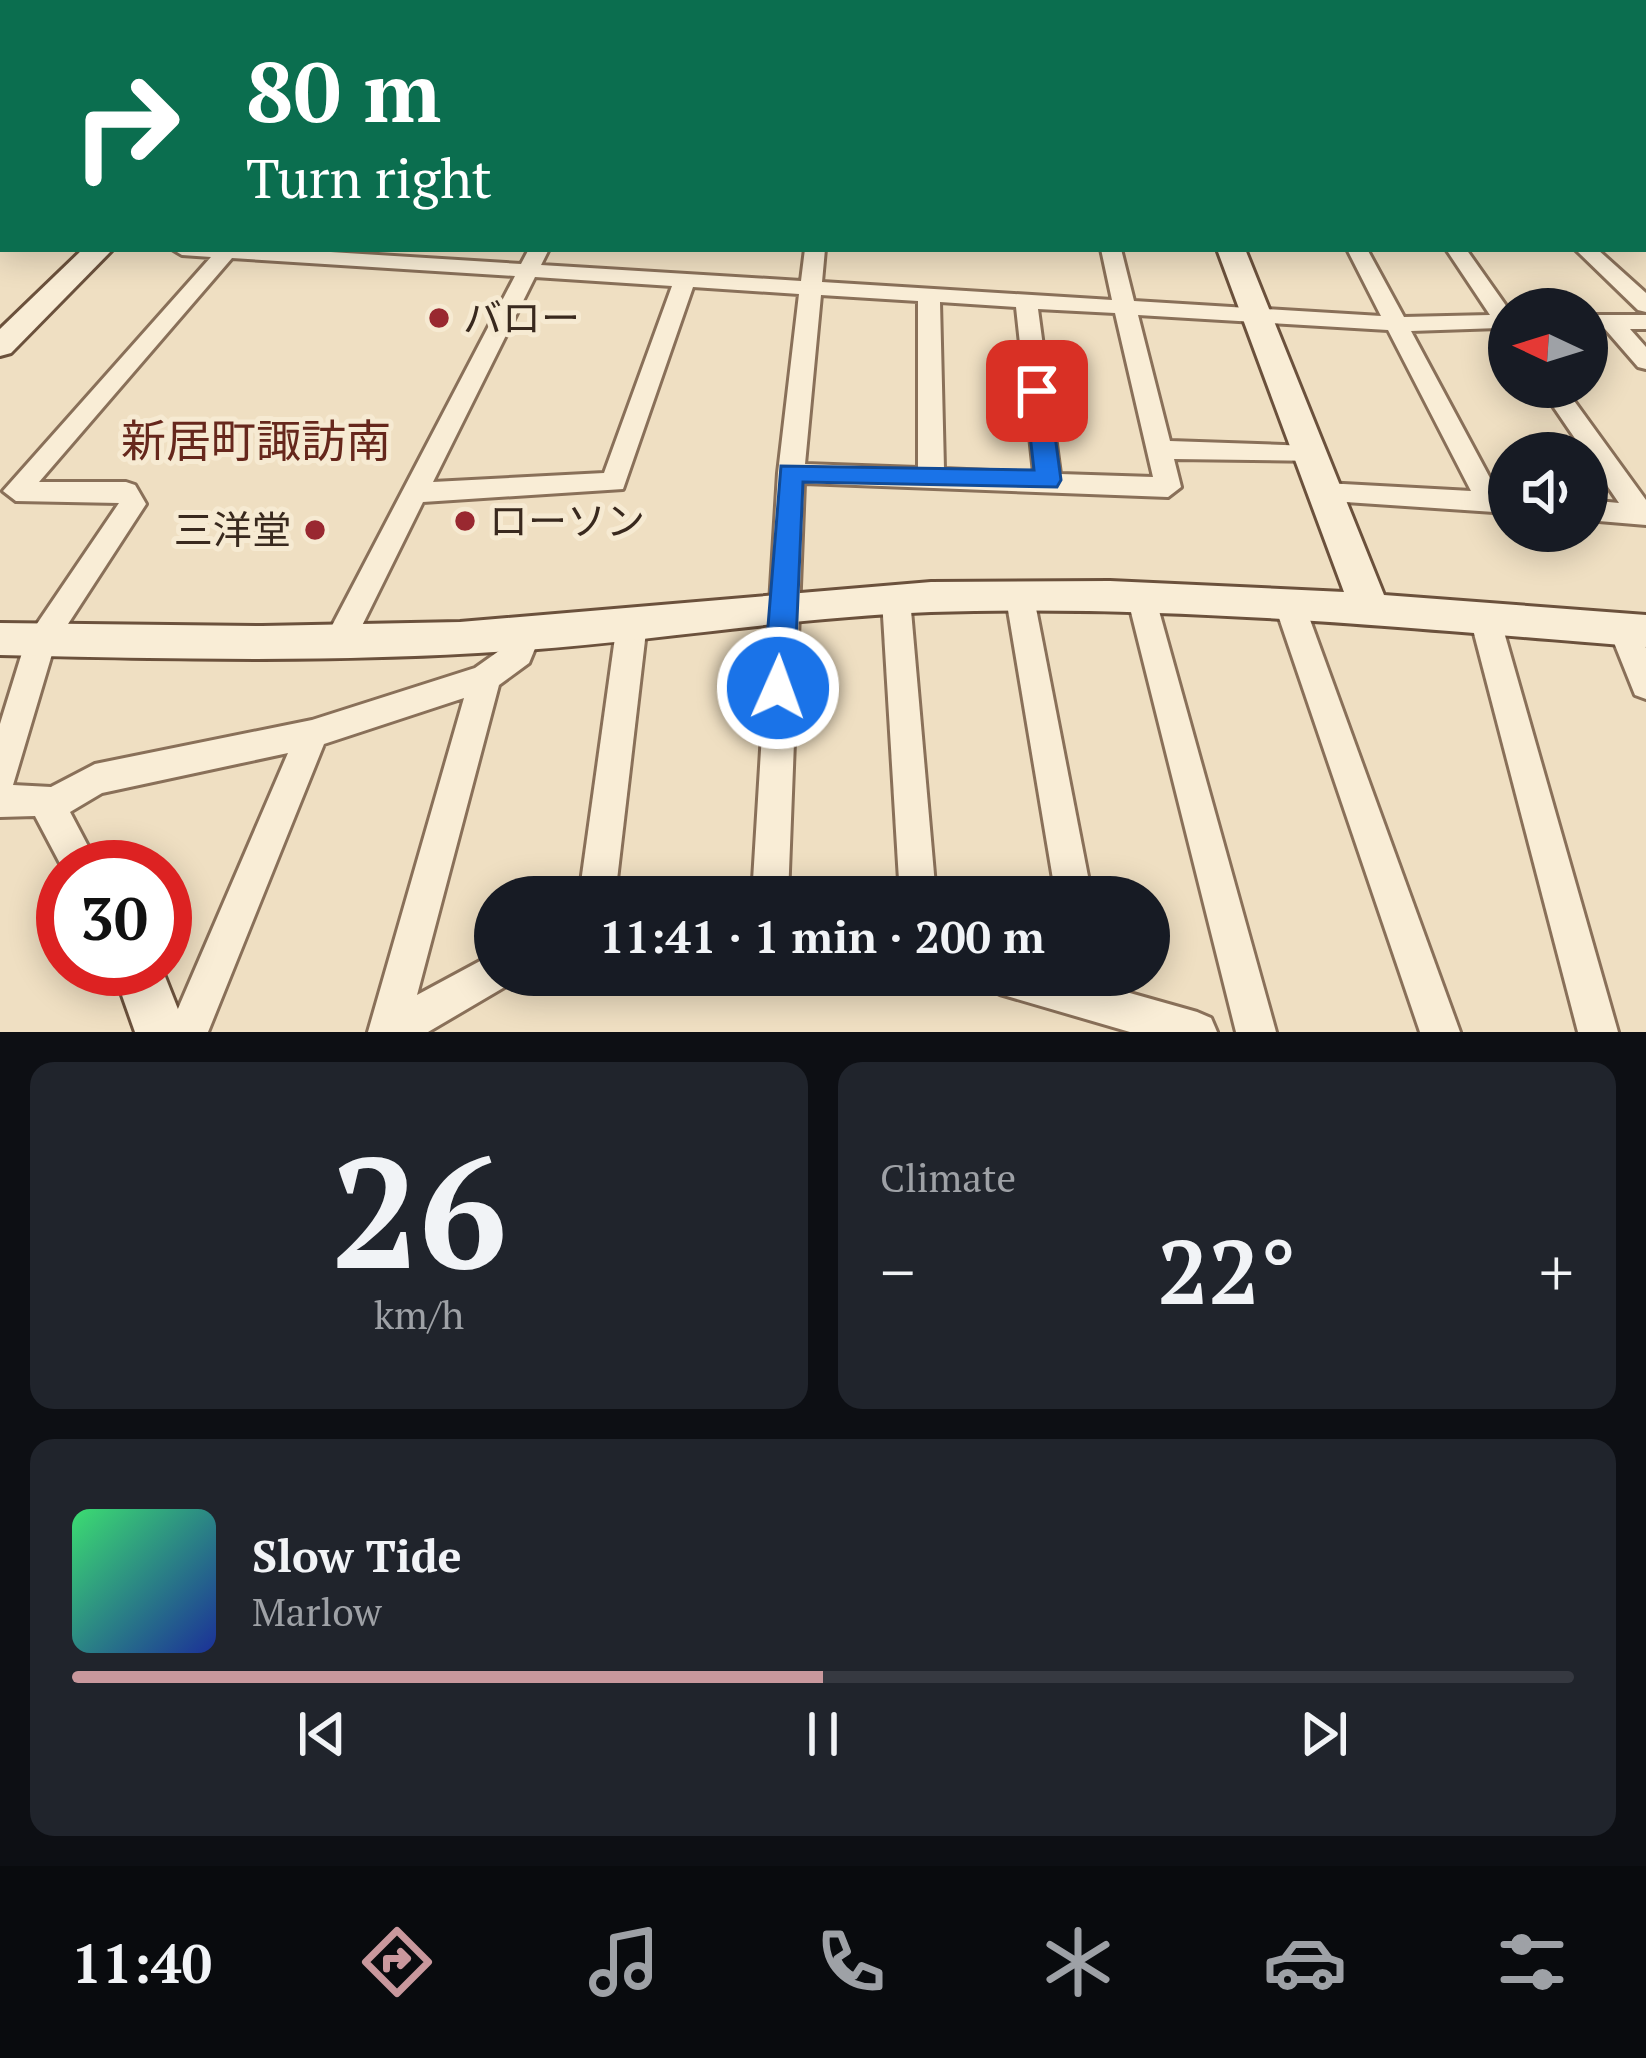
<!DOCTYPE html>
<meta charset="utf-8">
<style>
:root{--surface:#171b24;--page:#20242c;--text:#f1f3f6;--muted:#9ea1a6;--line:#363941;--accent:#c9989d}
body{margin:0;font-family:"PT Serif","Noto Sans JP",serif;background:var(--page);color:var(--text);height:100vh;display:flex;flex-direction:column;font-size:45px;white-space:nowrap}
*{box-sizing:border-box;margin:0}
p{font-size:39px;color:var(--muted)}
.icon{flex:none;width:66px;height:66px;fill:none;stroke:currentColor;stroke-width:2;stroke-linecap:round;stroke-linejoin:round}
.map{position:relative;height:1032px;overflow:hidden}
.drawer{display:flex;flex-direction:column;gap:30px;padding:30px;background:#0d0f14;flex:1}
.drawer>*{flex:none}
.guide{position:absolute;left:0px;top:0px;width:1647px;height:252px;box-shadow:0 6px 30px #0003;background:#0b6e4f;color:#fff;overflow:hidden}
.needle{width:78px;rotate:274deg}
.fabs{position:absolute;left:1488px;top:288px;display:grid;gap:24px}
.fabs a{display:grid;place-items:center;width:120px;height:120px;border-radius:50%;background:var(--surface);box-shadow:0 6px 30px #0003;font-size:60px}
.speed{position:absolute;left:36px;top:840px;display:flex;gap:24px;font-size:60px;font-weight:700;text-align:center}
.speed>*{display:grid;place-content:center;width:156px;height:156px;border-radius:50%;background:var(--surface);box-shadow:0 6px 30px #0003;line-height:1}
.speed .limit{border:18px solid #d22;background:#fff;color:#111}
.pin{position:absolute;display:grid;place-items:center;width:102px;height:102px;color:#fff;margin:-51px;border-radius:24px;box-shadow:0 6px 18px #0006}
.me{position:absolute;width:132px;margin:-66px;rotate:2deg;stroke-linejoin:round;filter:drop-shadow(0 0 9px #0008)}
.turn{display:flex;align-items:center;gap:42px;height:252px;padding:0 48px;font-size:54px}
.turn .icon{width:156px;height:156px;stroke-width:2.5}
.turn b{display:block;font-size:84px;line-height:102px}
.big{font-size:90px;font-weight:800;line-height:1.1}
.drawer .card{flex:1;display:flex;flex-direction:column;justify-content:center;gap:18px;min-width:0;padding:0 42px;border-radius:24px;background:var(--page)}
.drawer .dial{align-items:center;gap:0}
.dial b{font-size:156px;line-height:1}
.song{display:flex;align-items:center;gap:36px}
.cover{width:144px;height:144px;border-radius:18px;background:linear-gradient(135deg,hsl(140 70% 55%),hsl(230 70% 35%))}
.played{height:12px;border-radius:6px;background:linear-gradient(90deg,var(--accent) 50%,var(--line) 50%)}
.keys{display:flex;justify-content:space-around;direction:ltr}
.heat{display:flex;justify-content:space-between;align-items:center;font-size:66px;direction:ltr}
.drawer .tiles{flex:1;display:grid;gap:30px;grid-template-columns:1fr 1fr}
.card:last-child{grid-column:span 2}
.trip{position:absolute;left:474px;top:876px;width:696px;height:120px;border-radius:60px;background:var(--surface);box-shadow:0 6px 30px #0003;font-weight:800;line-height:120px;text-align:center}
.tabs{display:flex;height:192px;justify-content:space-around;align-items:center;background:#090b0e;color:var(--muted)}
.tabs .icon{width:84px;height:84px}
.tabs .current{color:var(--accent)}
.tabs b{font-size:54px;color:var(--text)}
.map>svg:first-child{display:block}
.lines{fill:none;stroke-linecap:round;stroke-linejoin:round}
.street-casing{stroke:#897059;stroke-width:6}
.secondary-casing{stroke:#6b513c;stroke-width:6}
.street{fill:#f9edd6;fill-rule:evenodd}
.secondary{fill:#f9edd6;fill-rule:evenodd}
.rail{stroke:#39291e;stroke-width:4.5;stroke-dasharray:14 14;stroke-linecap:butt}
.route{fill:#1a73e8;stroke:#114b97;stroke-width:3}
.poi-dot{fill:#992830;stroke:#f6ead2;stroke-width:4.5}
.labels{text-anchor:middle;stroke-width:10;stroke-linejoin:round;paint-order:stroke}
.poi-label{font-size:39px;fill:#39291e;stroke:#f6ead2;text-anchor:start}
.quarter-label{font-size:45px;fill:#66271c;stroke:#f6ead2}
</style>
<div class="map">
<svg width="1646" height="1032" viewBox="0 0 1646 1032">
<rect width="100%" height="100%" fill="#efdfc2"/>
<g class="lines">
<g class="street-casing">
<g id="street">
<path d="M0 0H12L0 7Z"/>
<path d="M1315 0H1330L1332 3H1317Z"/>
<path d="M1517 0H1534L1536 3H1519Z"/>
<path d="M1644 65 1646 66V77L1644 76Z"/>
<path d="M3 71V82L0 83V72Z"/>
<path d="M3 172V184L0 185V173Z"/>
<path d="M1644 175 1646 176V189L1644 188Z"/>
<path d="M1644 211 1646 212V224L1644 223Z"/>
<path d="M172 249H283L521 264 529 249H549L541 265 801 281 805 249H825L822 282 1112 300 1101 249H1121L1134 301 1381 316 1347 249H1367L1404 317 1490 315 1446 249H1466L1509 310V333L1499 328 1411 331 1498 493H1509V513L1316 500 1312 493 1325 483 1471 491 1388 330 1138 315 1170 441 1311 446 1324 455 1320 461 1174 459 1181 487 1168 497 804 483 788 897H752L778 473 799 294 693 287 623 489 423 502 350 650 339 653 328 650 324 641 515 276 232 258 39 482H126L135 485 146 504 55 644 13 785 51 787 95 764 312 720 475 668 506 646 515 625 526 622 537 625 541 634 529 663 499 685 417 995 495 953V975H513L508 985 428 1032H368L464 698 324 744 208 1032H168L288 753 102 793 70 812 99 867 63 869 35 816 0 817V724L26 640 119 503 16 501 3 491 211 257 182 255ZM535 277 672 286 604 473 433 482ZM821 295 918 301V468L805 464ZM940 302 1016 307 1034 473 944 469ZM1038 309 1115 313 1153 477 1060 474Z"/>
<path d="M1575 249H1597L1646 293V312L1638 310Z"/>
<path d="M1587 315H1646V329H1630L1646 347V369L1638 367 1605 329H1587Z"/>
<path d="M1540 387H1564L1646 500V525L1587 520V500L1619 503Z"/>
<path d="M1020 586 1030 590 1034 598 1092 897H1056L1006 598 1010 590Z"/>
<path d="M896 587 906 591 910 599 936 897H900L882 599 886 591Z"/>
<path d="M1142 588 1152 592 1156 600 1276 1032H1236L1128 600 1132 592Z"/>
<path d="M1290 594 1300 598 1305 606 1460 1032H1420L1275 606 1280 598Z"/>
<path d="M1485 606 1495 610 1500 618 1618 1032H1578L1470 618 1475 610Z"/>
<path d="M632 611 642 615 647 623 615 897H579L617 623 622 615Z"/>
<path d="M1624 618 1635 621 1646 648V699L1635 695 1609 630 1613 621Z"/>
<path d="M981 975H1066L1197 1012 1211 1018 1217 1032H1130L1000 994 987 988Z"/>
</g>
</g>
<g class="secondary-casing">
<g id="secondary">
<path d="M325 0H346L323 3Z"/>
<path d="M780 0H1011L1013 3H782Z"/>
<path d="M1128 0H1148L1149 3H1129Z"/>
<rect x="1644" y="7" width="2" height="12"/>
<rect x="0" y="110" width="3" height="14"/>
<path d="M83 249H113L11 353 0 356V329Z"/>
<path d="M1217 249H1245L1384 595 1646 615V647C1409 628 1170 604 931 612 795 617 661 640 525 650 351 663 175 659 0 655V623L262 626 460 622 931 582 1110 581 1344 592Z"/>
<path d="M122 969H162L187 1032H135L117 981Z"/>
</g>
</g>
<use href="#street" class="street"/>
<use href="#secondary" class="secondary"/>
<path class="rail" d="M1415 0 1419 3"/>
</g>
<path class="route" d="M1037 383 1049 391 1061 480 1057 487 803 482 794 688 790 698 778 702 767 698 763 688 781 466 1034 470 1025 391Z"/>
<g class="poi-dot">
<circle cx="439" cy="318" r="12"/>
<circle cx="465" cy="521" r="12"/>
<circle cx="315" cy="530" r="12"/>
</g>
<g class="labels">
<g class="poi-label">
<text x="463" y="332">バロー</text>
<text x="489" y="535">ローソン</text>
<text x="291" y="544" text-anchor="end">三洋堂</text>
</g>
<g class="quarter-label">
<text x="256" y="457">新居町諏訪南</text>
</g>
</g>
</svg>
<div class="fabs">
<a><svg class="needle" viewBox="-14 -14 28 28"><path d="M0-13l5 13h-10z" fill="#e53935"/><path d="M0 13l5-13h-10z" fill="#9ea1a6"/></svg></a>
<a><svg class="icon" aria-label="sound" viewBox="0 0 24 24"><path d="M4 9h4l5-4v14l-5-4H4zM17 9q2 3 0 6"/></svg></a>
</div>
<div class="speed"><div class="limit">30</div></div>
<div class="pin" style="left:1037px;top:391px;background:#d93025"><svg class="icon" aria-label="arrive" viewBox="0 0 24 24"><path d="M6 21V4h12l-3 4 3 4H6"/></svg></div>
<svg class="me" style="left:778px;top:688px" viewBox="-20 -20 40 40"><circle r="17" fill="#1a73e8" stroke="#fff" stroke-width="3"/><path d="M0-11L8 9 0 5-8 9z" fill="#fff"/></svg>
<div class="trip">11:41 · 1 min · 200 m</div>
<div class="guide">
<div class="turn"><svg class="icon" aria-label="right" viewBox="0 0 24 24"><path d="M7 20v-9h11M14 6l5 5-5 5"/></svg><div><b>80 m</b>Turn right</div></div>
</div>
</div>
<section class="drawer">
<div class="tiles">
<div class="card dial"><b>26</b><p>km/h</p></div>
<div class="card"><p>Climate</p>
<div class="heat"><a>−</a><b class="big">22°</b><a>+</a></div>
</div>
<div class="card">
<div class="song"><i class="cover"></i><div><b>Slow Tide</b><p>Marlow</p></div></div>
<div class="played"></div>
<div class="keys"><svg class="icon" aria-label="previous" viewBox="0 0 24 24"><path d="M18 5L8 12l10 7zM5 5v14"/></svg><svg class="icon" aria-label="pause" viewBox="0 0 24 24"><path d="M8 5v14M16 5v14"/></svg><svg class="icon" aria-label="next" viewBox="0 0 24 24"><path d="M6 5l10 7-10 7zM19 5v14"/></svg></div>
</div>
</div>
</section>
<nav class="tabs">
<b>11:40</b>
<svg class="icon current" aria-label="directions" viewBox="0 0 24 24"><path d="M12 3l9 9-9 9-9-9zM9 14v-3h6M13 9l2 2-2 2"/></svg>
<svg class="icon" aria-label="music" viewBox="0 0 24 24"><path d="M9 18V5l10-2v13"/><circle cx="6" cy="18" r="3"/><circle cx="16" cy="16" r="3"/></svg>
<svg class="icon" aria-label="phone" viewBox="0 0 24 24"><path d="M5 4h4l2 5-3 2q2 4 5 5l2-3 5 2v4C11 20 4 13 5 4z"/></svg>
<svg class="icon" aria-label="climate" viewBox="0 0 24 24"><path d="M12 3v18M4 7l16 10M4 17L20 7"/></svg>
<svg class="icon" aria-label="car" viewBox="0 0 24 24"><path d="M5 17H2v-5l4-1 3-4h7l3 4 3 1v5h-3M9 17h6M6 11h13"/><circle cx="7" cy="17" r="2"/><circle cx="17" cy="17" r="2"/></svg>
<svg class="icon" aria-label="filters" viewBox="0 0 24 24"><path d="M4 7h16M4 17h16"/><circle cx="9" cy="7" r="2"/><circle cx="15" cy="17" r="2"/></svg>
</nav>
